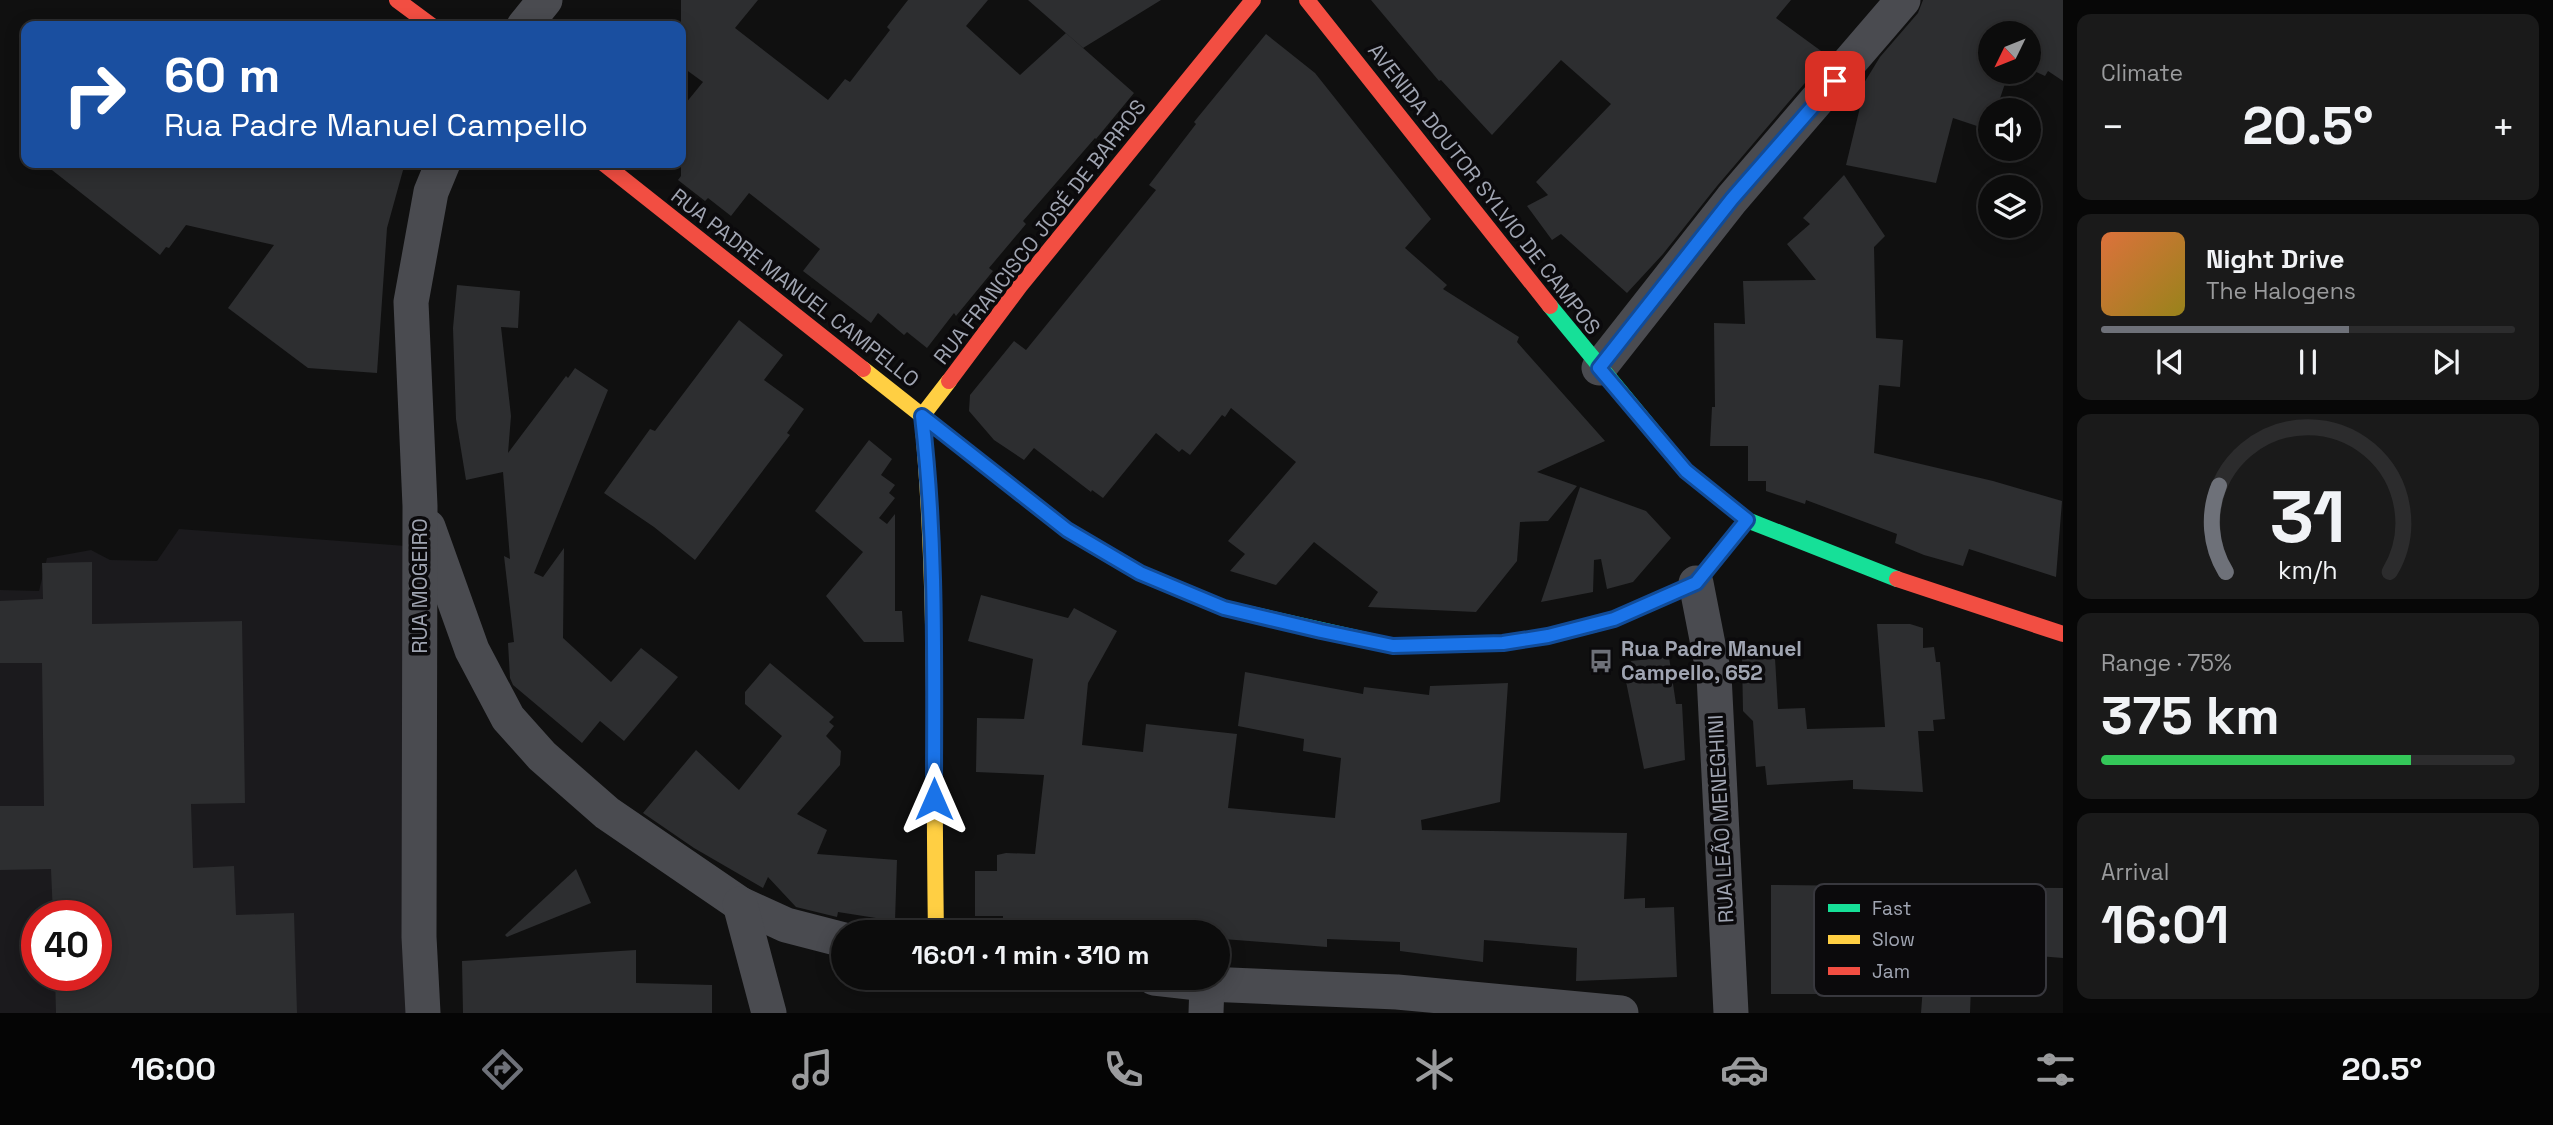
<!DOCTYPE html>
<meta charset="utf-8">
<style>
:root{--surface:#0c0c0c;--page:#1a1a1a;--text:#f1f3f6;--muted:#9a9b9d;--line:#2c2c2d;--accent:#6e7179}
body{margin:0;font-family:"Space Grotesk",sans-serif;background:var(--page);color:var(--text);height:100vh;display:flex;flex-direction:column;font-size:26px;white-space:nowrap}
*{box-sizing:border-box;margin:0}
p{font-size:23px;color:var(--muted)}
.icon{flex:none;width:38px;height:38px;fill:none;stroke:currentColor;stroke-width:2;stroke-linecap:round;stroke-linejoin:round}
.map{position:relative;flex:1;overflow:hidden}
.side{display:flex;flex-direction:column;gap:14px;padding:14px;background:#070707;width:490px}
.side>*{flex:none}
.hud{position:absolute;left:21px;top:21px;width:665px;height:147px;border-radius:14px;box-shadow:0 4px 18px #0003,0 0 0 2px var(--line);background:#1a4fa0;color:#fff;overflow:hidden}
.needle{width:46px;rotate:227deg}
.tools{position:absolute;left:1978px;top:21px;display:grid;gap:14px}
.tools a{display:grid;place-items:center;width:63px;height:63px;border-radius:50%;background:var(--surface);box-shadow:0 4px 18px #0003,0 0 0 2px var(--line);font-size:35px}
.speed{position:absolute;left:21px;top:900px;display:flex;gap:14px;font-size:35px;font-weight:700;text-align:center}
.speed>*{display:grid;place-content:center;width:91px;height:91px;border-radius:50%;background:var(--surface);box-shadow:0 4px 18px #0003,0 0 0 2px var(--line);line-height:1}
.speed .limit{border:10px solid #d22;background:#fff;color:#111}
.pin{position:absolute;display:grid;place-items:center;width:60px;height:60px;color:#fff;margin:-30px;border-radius:14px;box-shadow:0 4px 10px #0006}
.me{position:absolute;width:77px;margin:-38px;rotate:0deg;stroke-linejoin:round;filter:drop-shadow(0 0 5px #0008)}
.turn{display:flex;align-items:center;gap:24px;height:147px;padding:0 28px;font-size:32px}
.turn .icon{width:91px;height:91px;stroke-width:2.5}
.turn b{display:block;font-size:49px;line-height:60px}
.big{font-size:52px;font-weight:800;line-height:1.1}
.side .widget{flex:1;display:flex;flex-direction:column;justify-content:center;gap:10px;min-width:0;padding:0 24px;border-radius:14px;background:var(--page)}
.side .dial{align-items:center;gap:0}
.dial svg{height:182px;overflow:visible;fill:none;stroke:var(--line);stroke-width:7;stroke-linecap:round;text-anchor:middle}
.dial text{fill:var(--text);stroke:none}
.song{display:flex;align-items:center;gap:21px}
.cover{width:84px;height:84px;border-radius:10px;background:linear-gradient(135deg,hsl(20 70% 55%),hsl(50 70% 35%))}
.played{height:7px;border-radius:4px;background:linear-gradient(90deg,var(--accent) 60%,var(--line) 60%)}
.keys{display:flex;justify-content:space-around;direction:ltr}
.heat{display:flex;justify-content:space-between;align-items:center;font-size:38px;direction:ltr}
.charge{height:10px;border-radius:5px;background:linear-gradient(90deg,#34c759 75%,var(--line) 0)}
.trip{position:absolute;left:831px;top:920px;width:399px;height:70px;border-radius:35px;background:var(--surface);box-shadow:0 4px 18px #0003,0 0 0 2px var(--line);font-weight:800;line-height:70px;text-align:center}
.dock{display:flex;height:112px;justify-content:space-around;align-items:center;background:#050505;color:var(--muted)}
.dock .icon{width:49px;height:49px}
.dock .selected{color:var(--accent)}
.dock b{font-size:32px;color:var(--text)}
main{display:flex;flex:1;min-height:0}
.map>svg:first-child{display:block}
.built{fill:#1b1a1d;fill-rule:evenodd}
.building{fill:#2d2e30}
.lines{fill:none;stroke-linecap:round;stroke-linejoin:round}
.street{stroke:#4a4b50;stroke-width:35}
.fast{stroke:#16e098;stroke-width:16}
.slow{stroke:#ffcf43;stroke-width:16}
.jam{stroke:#f24e42;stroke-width:16}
.route-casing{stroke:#114b97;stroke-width:18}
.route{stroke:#1a73e8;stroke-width:12}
.labels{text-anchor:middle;stroke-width:7;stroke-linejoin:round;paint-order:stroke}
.street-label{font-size:21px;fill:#a0a5b2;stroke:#0b0a0c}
.poi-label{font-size:21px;font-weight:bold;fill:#a0a5b2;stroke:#0b0a0c;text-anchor:start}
.key{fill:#0b0a0c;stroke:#38383e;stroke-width:2}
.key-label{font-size:19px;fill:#a0a5b2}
</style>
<main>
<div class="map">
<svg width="2063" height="1013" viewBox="0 0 2063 1013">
<rect width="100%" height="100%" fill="#101010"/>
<path class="built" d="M179 529 406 546 410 1013H0V590L39 591 47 558 91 550 110 560 157 561ZM37 915H96V975H37Z"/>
<g class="building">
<path d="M681 0H758L735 28 828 100 845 79 850 82 890 30 887 27 908 0H988L966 26 1020 75 1066 33 1134 93 1096 139 1095 138 1023 221 1026 224 989 268 993 271 956 316 954 313 927 348 907 332 904 335 878 313 871 323 803 271 820 249 749 193 731 216 708 198 705 201 678 180 681 176V109L703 82 681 66Z"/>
<path d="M1028 0H1161L1083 48Z"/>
<path d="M1371 0H1791L1776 18 1828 56 1717 186 1663 254 1627 293 1561 234 1552 240 1527 206 1548 195 1536 182 1611 104 1561 60 1492 135 1441 80 1439 81Z"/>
<path d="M1923 0H2063V81L2048 71 2045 76 2028 68V33H1990V72H2009L1996 110H1990L1989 130 1953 118 1936 183 1846 165 1863 95 1851 92 1860 81 1864 83 1880 57 1918 13Z"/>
<path d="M1266 34 1315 73 1431 219 1405 248 1447 285 1443 289 1519 337 1517 342 1605 441 1537 472 1577 486 1548 521 1520 522 1517 561 1476 612 1368 607 1378 592 1314 542 1276 585 1230 571 1245 554 1228 541 1296 462 1231 408 1225 417 1222 415 1190 455 1182 449 1179 452 1156 433 1103 498 1092 490 1091 492 1034 448 1024 460 994 440 969 411 970 395 1014 341 1026 350 1156 190 1149 185 1196 124 1194 122Z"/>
<path d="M43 163H405L387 228 377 373 308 368 228 308 274 245 186 225 169 248 166 247 160 255Z"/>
<path d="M1844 175 1885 236 1874 247 1876 338 1903 340 1900 387 1879 385 1874 453 1993 481 2062 501 2056 577 1969 549 1963 566 1924 555 1895 543 1897 534 1806 500 1805 504 1766 491V481H1748V446H1710L1712 407H1715L1714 323 1745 324 1743 281 1816 280 1787 244 1810 224 1803 218Z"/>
<path d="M457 285 520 291 518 328 501 327 511 416 508 453 566 376 568 378 575 368 608 390 534 573 543 577 564 548 563 638 611 682 641 648 678 677 624 741 600 721 582 743 513 685 510 678 508 643 514 642 504 556 510 559 503 472 466 480 456 419 453 328Z"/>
<path d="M739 320 783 355 764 380 804 409 787 433 790 435 695 560 654 527 604 493 650 429 655 431Z"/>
<path d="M869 440 892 459 881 475 895 485 889 493 895 498 879 518 887 524 895 514V611H902L904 642H864L826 596 863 552 815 511Z"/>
<path d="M1580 487 1646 511 1671 538 1633 582 1607 589 1601 559 1594 560 1593 592 1541 602Z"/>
<path d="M92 562V624L242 621 245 803 191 804 193 868 234 866 236 915 294 913 297 1013H56L55 975H96V915H53L51 869 0 870V806H44L42 663H0V601L43 599 42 563Z"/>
<path d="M981 595 1068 618 1074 608 1117 631 1088 683 1082 745 1143 752 1146 724 1237 734 1228 808 1335 818 1341 758 1303 751 1304 739 1238 726 1245 672 1363 694 1364 687 1429 695 1430 686 1508 683 1500 802 1421 820 1422 830 1627 833 1624 899 1645 898V908L1674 907 1677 977 1576 981 1577 948 1484 940 1483 962 1400 951V942L1327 939V947L1223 939V933H1057L1003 924V916H975V871H997V855L1006 853 1035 854 1044 775 976 772 977 718 1024 719 1033 659 968 641Z"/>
<path d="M1877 624H1910L1923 628V648L1934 647 1936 662H1940L1945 719 1933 720 1934 731H1918L1923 792 1853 789V780L1767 785 1765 766 1756 767 1753 721 1743 711 1742 658H1775L1778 709 1805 708 1807 729 1885 727Z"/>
<path d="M1669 657 1676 704H1682L1685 760 1644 769 1623 667 1632 665 1631 661Z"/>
<path d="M770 663 834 717 829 722 834 726 826 736 841 751 840 765 797 814 827 830 817 854 897 860 895 921 838 912 837 917 796 907 768 877 763 888 694 848 643 813 696 750 739 790 782 736 745 704V692Z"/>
<path d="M576 869 591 903 507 937 505 935Z"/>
<path d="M1771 885 2063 888V958L2025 955 2023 991 1971 986 1970 1013H1921L1926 946 1828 938 1829 994H1771Z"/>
<path d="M636 950V983L712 985V1013H463L462 961Z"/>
</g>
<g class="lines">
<g class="street">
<path d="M524 26 545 0"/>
<path d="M1599 368 1732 199 1903 0"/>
<path d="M428 527 472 650 508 718 542 756 607 813 740 904 786 925 844 940"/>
<path d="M1696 583 1714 675 1731 1013"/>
<path d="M740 904 769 1013"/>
<path d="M1154 978 1207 984 1397 992 1621 1013"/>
<path d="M423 1013 419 937 420 506 411 302 431 192 443 163"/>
<path d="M1206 1013 1207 984"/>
</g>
<g class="fast">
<path d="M1550 306 1686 471 1747 520 1897 579"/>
<path d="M1092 545 1140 573 1224 608 1393 646 1503 643 1548 636 1592 625"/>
</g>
<g class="slow">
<path d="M863 369 1067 530 1092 545"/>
<path d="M1592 625 1614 619 1696 583 1747 520"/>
<path d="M936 933C933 760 938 588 922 416L949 381"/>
</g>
<g class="jam">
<path d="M397 0 432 26"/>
<path d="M1307 0 1550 306"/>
<path d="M603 163 863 369"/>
<path d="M949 381 1020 286 1253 0"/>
<path d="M1897 579 2063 634"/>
</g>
</g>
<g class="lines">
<g class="route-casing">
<path id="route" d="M934 799C934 671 937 543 922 416L1067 530 1140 573 1224 608 1321 631 1393 646 1503 643 1548 636 1614 619 1696 583 1747 520 1686 471 1599 368 1732 199 1835 81"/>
</g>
<use href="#route" class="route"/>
</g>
<defs>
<g id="bus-bare" transform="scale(1.89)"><path d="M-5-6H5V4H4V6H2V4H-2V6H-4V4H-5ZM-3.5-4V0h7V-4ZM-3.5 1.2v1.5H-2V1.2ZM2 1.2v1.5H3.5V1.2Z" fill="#6e7179" stroke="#0b0a0c" stroke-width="2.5" paint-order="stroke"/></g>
</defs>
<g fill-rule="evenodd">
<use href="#bus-bare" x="1601" y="661"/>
</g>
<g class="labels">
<g class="street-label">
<text transform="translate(1484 189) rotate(52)" y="7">AVENIDA DOUTOR SYLVIO DE CAMPOS</text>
<text transform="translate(1040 232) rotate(-52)" y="7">RUA FRANCISCO JOSÉ DE BARROS</text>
<text transform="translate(795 288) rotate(38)" y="7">RUA PADRE MANUEL CAMPELLO</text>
<text transform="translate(420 586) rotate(-90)" y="7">RUA MOGEIRO</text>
<text transform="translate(1721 819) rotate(-93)" y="7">RUA LEÃO MENEGHINI</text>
</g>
<g class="poi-label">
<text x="1621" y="656">Rua Padre Manuel<tspan x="1621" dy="24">Campello, 652</tspan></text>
</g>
</g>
<rect x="1814" y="884" width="232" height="112" rx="10" class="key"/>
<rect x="1828" y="904" width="32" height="8" fill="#16e098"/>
<rect x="1828" y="935" width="32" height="9" fill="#ffcf43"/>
<rect x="1828" y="967" width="32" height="8" fill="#f24e42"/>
<g class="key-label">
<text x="1872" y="915">Fast</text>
<text x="1872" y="946">Slow</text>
<text x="1872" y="978">Jam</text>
</g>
</svg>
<div class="tools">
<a><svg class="needle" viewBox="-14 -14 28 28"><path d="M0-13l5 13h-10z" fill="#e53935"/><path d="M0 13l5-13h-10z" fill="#9a9b9d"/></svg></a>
<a><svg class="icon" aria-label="sound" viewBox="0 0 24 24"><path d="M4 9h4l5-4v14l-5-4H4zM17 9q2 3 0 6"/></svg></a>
<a><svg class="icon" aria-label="layers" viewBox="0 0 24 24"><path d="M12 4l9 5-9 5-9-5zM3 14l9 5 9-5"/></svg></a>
</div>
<div class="speed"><div class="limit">40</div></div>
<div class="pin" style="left:1835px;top:81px;background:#d93025"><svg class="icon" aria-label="arrive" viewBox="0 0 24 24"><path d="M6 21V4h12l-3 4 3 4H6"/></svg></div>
<svg class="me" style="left:934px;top:799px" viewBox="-20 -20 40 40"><path d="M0-17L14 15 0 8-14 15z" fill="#1a73e8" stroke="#fff" stroke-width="4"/></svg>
<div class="trip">16:01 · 1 min · 310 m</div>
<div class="hud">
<div class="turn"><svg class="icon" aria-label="right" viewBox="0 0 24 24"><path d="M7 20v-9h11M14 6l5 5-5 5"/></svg><div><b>60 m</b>Rua Padre Manuel Campello</div></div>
</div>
</div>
<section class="side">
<div class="widget"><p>Climate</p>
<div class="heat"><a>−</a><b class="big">20.5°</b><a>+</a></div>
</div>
<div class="widget">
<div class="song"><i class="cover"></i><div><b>Night Drive</b><p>The Halogens</p></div></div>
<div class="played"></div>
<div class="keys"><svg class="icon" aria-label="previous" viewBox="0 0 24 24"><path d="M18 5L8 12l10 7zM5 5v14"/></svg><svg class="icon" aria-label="pause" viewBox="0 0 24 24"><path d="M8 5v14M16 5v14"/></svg><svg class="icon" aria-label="next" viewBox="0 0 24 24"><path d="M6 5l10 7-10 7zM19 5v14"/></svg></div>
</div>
<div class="widget dial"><svg viewBox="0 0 100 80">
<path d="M14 69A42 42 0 1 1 86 69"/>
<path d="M14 69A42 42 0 0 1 11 31" stroke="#6e7179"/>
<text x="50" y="56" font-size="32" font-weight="700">31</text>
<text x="50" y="72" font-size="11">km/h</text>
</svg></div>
<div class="widget"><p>Range · 75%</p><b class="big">375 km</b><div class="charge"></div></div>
<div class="widget"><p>Arrival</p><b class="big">16:01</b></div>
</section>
</main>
<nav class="dock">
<b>16:00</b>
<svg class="icon selected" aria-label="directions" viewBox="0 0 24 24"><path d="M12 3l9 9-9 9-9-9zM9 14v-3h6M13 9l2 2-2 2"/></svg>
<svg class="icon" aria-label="music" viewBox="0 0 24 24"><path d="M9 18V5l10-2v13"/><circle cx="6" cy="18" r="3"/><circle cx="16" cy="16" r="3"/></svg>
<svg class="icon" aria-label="phone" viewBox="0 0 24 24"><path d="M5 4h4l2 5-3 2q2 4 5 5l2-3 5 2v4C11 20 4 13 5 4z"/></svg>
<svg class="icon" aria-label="climate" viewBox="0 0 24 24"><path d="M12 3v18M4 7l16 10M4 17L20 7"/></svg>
<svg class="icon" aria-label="car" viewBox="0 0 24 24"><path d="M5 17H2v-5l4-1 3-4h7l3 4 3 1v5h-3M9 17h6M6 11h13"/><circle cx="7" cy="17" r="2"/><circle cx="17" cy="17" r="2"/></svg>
<svg class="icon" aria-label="filters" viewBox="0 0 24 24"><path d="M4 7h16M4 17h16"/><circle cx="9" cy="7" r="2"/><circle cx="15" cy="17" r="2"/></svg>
<b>20.5°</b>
</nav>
